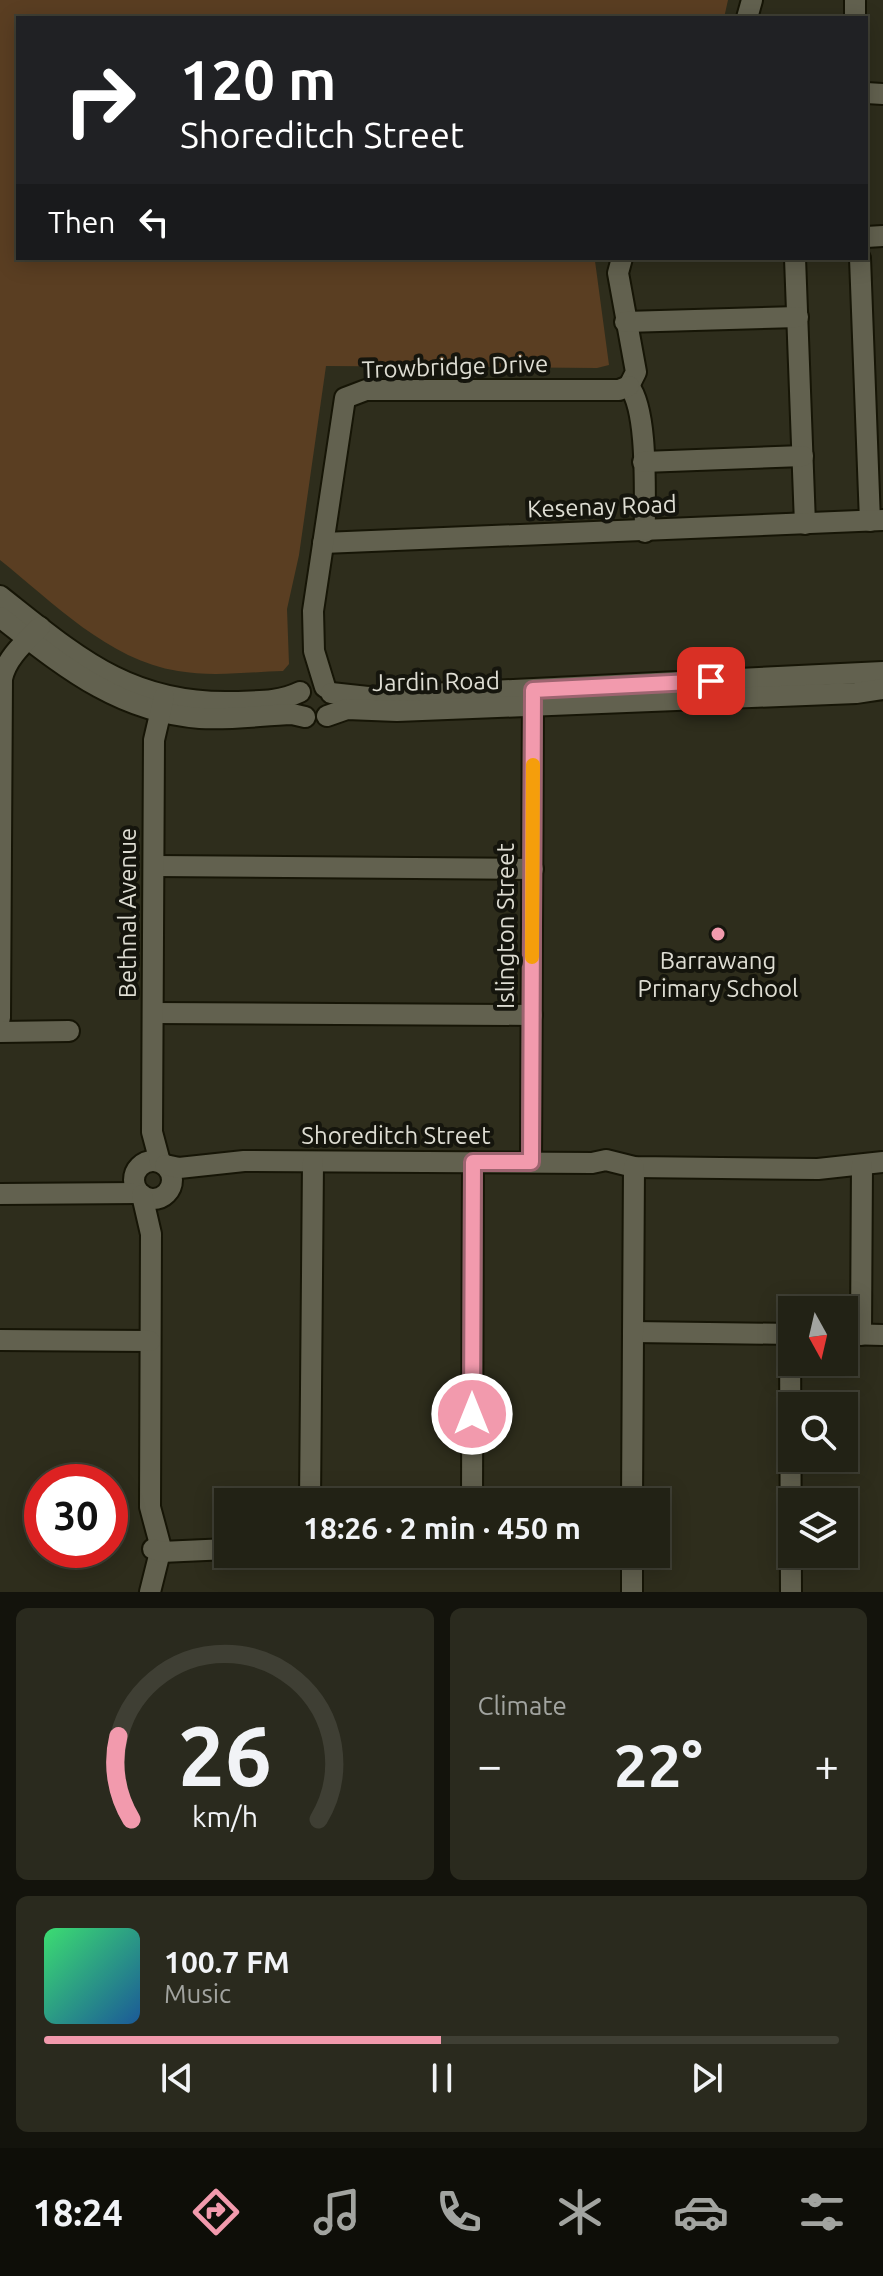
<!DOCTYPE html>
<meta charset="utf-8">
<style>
:root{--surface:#222215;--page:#2a2a1e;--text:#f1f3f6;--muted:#a2a4a0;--line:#3f3f34;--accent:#f29aad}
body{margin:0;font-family:Ubuntu,sans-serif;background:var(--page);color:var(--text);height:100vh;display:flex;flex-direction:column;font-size:30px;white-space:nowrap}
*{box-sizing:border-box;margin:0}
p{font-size:26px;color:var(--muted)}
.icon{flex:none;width:44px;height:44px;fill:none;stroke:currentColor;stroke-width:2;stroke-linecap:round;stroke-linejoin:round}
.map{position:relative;height:1592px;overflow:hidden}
.sheet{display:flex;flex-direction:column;gap:16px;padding:16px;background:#13130c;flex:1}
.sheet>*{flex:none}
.hud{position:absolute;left:16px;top:16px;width:852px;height:244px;border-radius:0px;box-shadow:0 4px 20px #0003,0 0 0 2px var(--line);background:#202124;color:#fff;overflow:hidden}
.needle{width:52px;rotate:172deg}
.buttons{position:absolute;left:778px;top:1296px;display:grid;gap:16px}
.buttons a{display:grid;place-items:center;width:80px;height:80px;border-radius:0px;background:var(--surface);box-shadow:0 4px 20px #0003,0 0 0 2px var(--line);font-size:40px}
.speed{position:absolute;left:24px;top:1464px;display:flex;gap:16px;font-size:40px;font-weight:700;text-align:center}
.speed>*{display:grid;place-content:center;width:104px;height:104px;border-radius:50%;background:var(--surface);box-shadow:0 4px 20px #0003,0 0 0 2px var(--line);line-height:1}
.speed .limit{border:12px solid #d22;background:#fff;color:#111}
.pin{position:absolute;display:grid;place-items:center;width:68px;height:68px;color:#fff;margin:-34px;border-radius:16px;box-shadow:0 4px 12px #0006}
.me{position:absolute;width:88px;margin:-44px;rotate:0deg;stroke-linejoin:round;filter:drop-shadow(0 0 6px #0008)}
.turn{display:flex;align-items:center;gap:28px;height:168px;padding:0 32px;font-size:36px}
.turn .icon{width:104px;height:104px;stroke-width:2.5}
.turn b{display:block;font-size:56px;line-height:68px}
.then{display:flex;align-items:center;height:76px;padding:0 32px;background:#0003;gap:16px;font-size:30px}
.big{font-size:60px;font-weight:600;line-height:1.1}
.sheet .tile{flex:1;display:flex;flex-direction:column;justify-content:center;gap:12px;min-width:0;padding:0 28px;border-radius:12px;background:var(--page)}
.sheet .dial{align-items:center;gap:0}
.dial svg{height:208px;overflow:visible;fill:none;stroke:var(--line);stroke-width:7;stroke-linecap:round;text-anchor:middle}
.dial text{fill:var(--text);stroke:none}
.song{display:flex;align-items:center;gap:24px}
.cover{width:96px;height:96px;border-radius:12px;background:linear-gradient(135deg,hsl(140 70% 55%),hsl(210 70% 35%))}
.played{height:8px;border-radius:4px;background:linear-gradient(90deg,var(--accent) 50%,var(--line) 50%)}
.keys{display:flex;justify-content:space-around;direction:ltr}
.heat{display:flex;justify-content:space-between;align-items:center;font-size:44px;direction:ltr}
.sheet .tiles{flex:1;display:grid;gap:16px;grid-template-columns:1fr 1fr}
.tile:last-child{grid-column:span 2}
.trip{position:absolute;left:214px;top:1488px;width:456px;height:80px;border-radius:0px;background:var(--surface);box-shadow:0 4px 20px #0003,0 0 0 2px var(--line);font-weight:600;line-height:80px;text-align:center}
.tab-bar{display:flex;height:128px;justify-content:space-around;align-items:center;background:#0e0e08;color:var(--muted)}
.tab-bar .icon{width:56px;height:56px}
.tab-bar .on{color:var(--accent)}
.tab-bar b{font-size:36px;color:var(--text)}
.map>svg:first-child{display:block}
.green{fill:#5a3e22}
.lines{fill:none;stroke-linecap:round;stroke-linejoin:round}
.minor-casing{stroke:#161506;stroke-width:24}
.minor{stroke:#62614f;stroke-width:20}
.route-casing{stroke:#9d6470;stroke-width:20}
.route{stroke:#f29aad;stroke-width:14}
.slow{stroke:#f59e0b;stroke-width:14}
.poi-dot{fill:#f29aad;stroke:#15150d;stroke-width:3}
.labels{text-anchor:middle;stroke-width:8;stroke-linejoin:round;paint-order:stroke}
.street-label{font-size:24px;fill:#deddd3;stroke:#15150d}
.poi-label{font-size:24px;fill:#deddd3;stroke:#15150d}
</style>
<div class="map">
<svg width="883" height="1592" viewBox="0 0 883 1592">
<rect width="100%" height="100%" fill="#2e2d1c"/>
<path class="green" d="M0 0H728L724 18H18V258H599L595 261 609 365 597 368 326 366 299 555 287 609 289 664 283 671C248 672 212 677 178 671 108 660 53 602 0 560Z"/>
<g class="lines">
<g class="minor-casing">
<g id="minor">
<path d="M855 0V18"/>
<path d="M747 18 752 0"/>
<path d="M866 93 883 94"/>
<path d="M866 237 883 236"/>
<path d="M622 258 618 273 636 372 629 386"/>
<path d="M795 258 805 524"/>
<path d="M860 258 870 521"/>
<path d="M625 322 798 317"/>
<path d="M629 386C649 412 644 497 645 532"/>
<path d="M643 462 803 456"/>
<path d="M323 543 883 520"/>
<path d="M0 596C77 657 130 705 234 702 258 701 279 702 300 692"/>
<path d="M0 617C62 665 117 712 200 718 231 720 262 715 292 714L305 717"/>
<path d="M325 687 314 651 313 611 345 398 366 390H619L629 386"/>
<path d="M331 693 368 697 883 672"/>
<path d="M327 716 347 709 397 711 856 693 883 689"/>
<path d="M155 866 533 869"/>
<path d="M153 1013 532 1015"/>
<path d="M0 1018 2 679C6 658 25 642 40 627"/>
<path d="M0 1032 69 1031"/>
<circle cx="153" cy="1180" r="19"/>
<path d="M160 1162 152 1132 154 740 164 697"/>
<path d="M531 1162 533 694"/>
<path d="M165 1165 179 1168 244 1161 592 1163 606 1160 634 1167 818 1169 883 1162"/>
<path d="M0 1194 139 1193"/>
<path d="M142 1195 151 1234 150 1507 161 1548 150 1592"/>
<path d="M633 1332 792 1334"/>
<path d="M790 1334 791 1592"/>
<path d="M844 1334 883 1335"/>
<path d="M861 1335 862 1165"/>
<path d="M0 1340 150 1341"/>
<path d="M310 1502 313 1162"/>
<path d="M472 1502 473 1162"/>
<path d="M632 1502 634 1167"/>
<path d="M153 1549 161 1552 228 1549"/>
<path d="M632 1592V1554"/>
</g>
</g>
<use href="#minor" class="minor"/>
</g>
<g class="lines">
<g class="route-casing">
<path id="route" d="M472 1414 473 1162H531L533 690 711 681"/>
</g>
<use href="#route" class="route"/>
<path class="slow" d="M532 957 533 765"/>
</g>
<circle class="poi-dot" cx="718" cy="934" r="8"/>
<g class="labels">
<g class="street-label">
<text transform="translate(455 367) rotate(-2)" y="8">Trowbridge Drive</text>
<text transform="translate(602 507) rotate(-2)" y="8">Kesenay Road</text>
<text transform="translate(436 682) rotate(-1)" y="8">Jardin Road</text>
<text transform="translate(128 913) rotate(-90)" y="8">Bethnal Avenue</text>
<text transform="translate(506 926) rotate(-90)" y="8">Islington Street</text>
<text x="396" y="1144">Shoreditch Street</text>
</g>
<g class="poi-label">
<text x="718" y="969">Barrawang<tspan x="718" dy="28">Primary School</tspan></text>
</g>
</g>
</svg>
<div class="buttons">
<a><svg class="needle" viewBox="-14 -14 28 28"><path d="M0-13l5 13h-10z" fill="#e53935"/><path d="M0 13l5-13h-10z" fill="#a2a4a0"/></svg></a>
<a><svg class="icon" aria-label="search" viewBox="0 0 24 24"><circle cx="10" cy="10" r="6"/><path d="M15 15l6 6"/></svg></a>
<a><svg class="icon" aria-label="layers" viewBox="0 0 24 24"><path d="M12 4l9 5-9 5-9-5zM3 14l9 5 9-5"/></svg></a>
</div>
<div class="speed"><div class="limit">30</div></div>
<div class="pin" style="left:711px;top:681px;background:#d93025"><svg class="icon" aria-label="arrive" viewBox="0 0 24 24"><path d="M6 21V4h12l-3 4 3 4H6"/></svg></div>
<svg class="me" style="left:472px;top:1414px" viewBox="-20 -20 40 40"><circle r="17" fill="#f29aad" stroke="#fff" stroke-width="3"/><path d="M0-11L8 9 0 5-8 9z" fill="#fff"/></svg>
<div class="trip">18:26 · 2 min · 450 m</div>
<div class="hud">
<div class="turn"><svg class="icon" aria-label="right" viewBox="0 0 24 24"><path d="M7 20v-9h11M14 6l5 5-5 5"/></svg><div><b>120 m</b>Shoreditch Street</div></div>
<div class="then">Then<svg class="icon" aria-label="left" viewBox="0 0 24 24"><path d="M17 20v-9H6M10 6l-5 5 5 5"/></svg></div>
</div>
</div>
<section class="sheet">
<div class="tiles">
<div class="tile dial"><svg viewBox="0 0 100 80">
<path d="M14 69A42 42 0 1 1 86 69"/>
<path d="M14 69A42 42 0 0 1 9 37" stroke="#f29aad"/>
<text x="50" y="56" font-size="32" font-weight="700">26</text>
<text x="50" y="72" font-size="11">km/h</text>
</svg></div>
<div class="tile"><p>Climate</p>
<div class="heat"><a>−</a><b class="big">22°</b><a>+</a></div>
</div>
<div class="tile">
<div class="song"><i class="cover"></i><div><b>100.7 FM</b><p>Music</p></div></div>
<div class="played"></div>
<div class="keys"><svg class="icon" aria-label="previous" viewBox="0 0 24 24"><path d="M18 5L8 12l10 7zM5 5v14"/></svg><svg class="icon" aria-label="pause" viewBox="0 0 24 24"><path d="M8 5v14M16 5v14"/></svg><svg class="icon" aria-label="next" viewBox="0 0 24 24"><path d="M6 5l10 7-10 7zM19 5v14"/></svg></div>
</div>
</div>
</section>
<nav class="tab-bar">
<b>18:24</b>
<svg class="icon on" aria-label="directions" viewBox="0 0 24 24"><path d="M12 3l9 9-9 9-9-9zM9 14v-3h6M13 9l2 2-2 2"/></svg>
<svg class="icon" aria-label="music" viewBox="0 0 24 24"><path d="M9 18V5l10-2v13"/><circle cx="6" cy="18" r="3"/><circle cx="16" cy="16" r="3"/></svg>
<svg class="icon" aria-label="phone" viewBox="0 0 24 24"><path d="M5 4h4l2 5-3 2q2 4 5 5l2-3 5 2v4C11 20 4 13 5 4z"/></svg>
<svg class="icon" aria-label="climate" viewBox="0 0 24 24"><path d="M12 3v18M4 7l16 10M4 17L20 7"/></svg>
<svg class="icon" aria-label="car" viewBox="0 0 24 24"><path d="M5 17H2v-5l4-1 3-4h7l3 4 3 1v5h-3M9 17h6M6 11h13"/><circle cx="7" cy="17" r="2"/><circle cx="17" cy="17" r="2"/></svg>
<svg class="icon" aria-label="filters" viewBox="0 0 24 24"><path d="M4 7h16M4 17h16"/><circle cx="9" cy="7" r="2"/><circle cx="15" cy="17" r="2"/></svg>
</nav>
